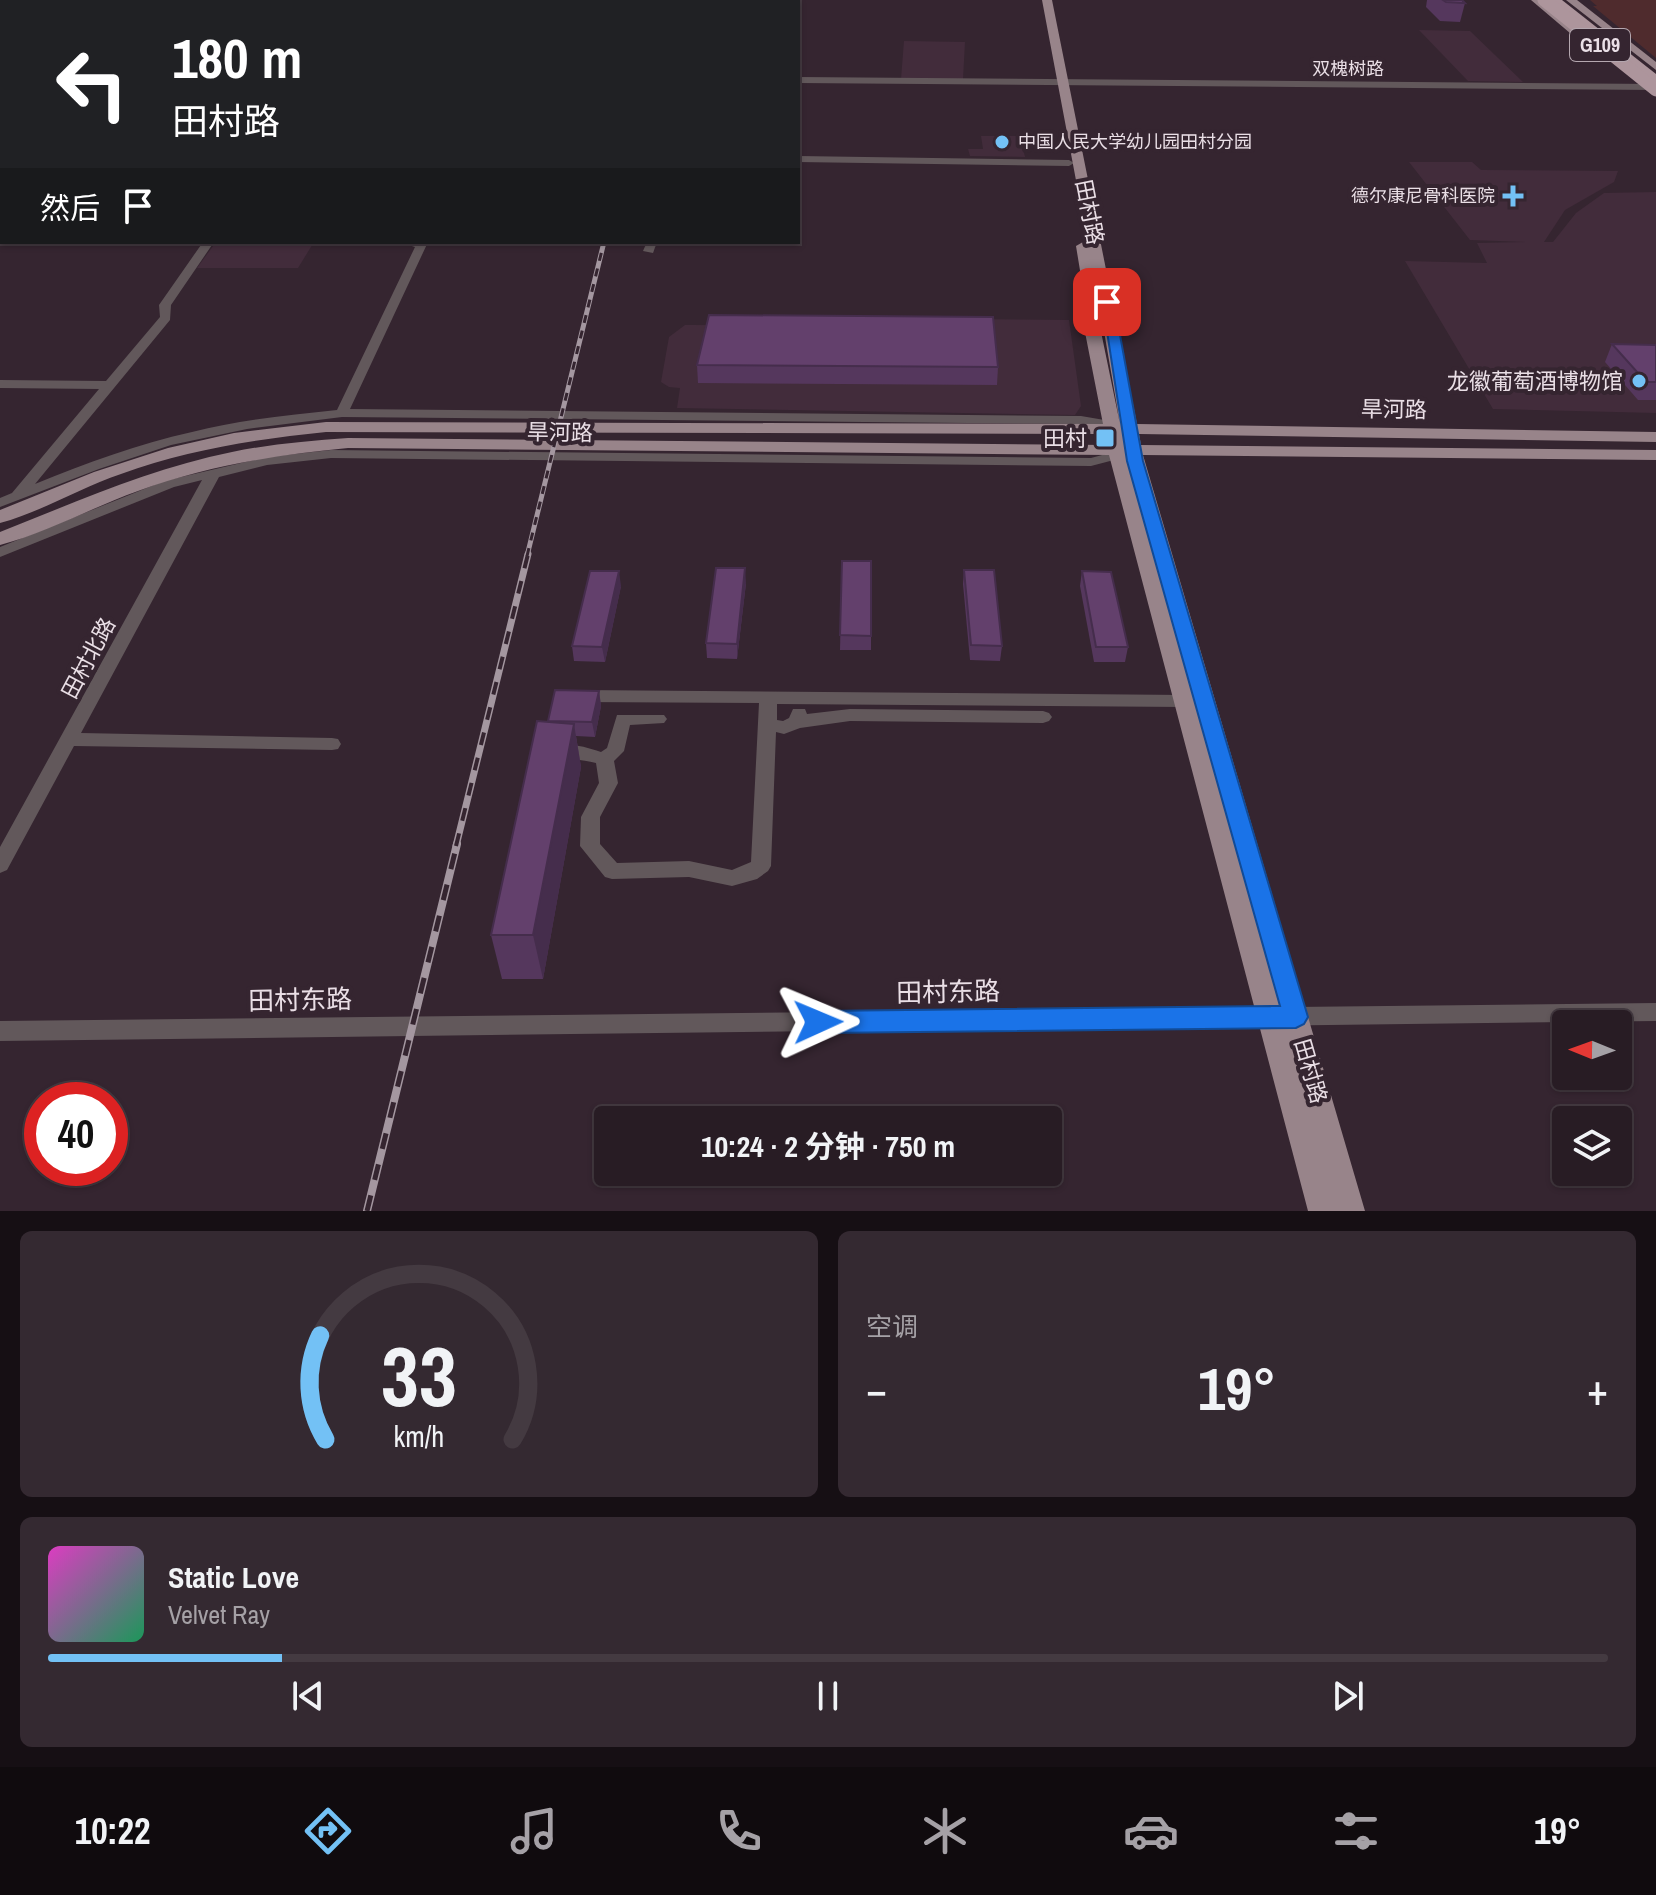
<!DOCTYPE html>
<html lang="zh">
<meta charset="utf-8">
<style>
:root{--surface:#281c24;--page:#342931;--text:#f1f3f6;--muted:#a5a1a6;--line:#443a41;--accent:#73c1f5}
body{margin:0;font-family:"Archivo Narrow","Noto Sans SC",sans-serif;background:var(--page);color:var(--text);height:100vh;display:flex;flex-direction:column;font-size:30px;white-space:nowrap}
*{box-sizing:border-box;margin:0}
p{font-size:26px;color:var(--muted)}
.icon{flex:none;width:44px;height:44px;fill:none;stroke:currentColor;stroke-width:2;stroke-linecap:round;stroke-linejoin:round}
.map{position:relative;height:1211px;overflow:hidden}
.sheet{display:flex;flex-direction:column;gap:20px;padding:20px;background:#160f14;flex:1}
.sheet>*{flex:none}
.guide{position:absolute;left:0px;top:0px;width:800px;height:244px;box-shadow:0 2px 6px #0004,0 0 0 2px var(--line);background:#202124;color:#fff;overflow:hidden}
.needle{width:52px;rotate:271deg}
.fabs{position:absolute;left:1552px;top:1010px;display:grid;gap:16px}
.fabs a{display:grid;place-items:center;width:80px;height:80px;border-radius:8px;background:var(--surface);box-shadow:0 2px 6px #0004,0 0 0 2px var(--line);font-size:40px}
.speed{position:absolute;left:24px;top:1082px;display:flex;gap:16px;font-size:40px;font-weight:700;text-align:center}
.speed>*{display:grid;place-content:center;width:104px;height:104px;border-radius:50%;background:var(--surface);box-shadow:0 2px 6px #0004,0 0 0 2px var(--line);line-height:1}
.speed .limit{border:12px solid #d22;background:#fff;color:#111}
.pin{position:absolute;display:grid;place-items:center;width:68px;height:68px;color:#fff;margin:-34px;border-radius:16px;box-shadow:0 4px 12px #0006}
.me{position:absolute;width:88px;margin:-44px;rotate:89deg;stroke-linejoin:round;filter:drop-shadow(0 0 6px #0008)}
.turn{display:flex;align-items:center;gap:28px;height:168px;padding:0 40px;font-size:36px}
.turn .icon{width:104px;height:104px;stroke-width:2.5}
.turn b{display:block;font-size:56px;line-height:68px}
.then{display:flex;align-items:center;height:76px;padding:0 40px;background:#0003;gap:16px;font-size:30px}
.big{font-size:60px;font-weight:700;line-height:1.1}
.sheet .widget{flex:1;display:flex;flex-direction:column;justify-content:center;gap:12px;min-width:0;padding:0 28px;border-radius:12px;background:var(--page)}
.sheet .dial{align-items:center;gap:0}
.dial svg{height:208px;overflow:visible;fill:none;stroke:var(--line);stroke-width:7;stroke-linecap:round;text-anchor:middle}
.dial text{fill:var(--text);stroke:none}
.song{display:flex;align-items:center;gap:24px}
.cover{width:96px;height:96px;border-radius:12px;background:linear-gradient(135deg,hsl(310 70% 55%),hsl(150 70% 35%))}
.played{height:8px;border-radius:4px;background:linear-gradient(90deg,var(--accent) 15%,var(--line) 15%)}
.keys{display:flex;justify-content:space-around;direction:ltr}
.heat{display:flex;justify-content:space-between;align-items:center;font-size:44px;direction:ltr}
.sheet .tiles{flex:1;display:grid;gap:20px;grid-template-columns:1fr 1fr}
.widget:last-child{grid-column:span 2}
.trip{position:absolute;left:594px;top:1106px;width:468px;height:80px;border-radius:8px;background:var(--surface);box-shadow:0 2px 6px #0004,0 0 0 2px var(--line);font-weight:700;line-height:80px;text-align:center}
.tab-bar{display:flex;height:128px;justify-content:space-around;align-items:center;background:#100b0e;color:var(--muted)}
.tab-bar .icon{width:56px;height:56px}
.tab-bar .selected{color:var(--accent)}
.tab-bar b{font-size:36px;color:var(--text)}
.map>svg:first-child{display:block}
.built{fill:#422c3b}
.green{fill:#4f2b2d}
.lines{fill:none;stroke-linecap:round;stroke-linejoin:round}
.minor{fill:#62585b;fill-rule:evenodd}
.major{fill:#98848a;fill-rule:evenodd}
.highway{fill:#ad959c;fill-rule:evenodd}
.rail-far2-casing{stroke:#a497a0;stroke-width:5}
.rail-far1-casing{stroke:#a497a0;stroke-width:7}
.rail-casing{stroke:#a497a0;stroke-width:8}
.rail-far2{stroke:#352530;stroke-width:3;stroke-dasharray:8;stroke-linecap:butt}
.rail-far1{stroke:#352530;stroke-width:4;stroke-dasharray:13;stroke-linecap:butt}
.rail{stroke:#352530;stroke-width:5;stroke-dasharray:16;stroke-linecap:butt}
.highway-bridge{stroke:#ad959c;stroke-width:13}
.wall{fill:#55375d}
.shaded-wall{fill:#452d4c}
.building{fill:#63406c;stroke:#452d4c;stroke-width:2}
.route{fill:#1a73e8;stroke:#114b97;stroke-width:2}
.poi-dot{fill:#73c1f5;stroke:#352530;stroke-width:3}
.labels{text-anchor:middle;stroke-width:8;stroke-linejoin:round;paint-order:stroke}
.far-street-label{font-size:18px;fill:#eadfe6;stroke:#352530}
.far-poi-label{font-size:18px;fill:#eadfe6;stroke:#352530;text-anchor:start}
.shield{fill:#352530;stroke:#b4a7af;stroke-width:2}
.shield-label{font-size:20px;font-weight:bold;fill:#eadfe6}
.street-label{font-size:22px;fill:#eadfe6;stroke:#352530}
.poi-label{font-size:22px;fill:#eadfe6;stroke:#352530;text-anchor:end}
.near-street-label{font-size:26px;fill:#eadfe6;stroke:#352530}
</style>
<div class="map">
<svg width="1656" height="1211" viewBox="0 0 1656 1211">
<rect width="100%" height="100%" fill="#352530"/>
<g class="built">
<path d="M1419 30 1470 31 1523 82 1468 81Z"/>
<path d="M904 41 965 42 963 79H901Z"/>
<path d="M981 136H1020L1025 157 970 156 968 149H983Z"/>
<path d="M1409 162H1472L1481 170 1618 171 1614 182 1565 210 1544 242H1553L1576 213 1604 193 1656 192V413L1493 409 1405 261 1487 263 1477 243 1526 242 1470 240Z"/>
<path d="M216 242H314L298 268H197Z"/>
<path d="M958 319 1069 320 1081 406 1075 415 677 408 680 388 669 387 661 382 669 337 685 325 959 326Z"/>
</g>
<path class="green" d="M1590 0H1656V58L1593 6H1597Z"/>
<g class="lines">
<g class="minor">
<rect x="0" y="57" width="2" height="6"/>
<path d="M798 77 1656 84V90L798 83Z"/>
<path d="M798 156 1069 160 1074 163 1069 166 798 162Z"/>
<path d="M2 160V167L0 168V161Z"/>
<rect x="0" y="219" width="2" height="6"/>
<path d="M203 242H214L171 305 170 320 35 484C86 463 138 444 192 432 239 420 288 415 337 410L415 247 399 242H428L350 409 1081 416 1122 423 1129 427 1122 431 1081 424 342 417 247 429 171 445 99 469 0 507V498L12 493 99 389 0 388V380L106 381 160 317 159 305Z"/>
<path d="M647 242H657L653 253 643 251Z"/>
<path d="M1128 448 1135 452 1133 455 1091 466 331 458 267 465 219 477 81 733 332 738 338 739 341 744 338 749 332 750 74 746 7 870 0 873V847L202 480 174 487 0 557V547L164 481 267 457 331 450 1091 458Z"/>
<path d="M579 690 1185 695 1191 697 1194 701 1191 705 1185 707 777 704V720L783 721 789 718 793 709H805L807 714 850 709 1043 711 1049 713 1052 717 1049 721 1043 723 850 721 800 728 784 734 776 732 771 866 768 871 757 879 732 886 689 877 612 879 605 877 580 846 581 817 599 783 596 763C581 759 567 760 553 756L550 751 553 746C570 742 585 747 601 752L607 748 617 715H664L667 719 664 723 630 725 624 751 614 761 618 783 600 817V844L617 863 689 861 732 870 751 862 759 703 579 702 573 700 570 696 573 692Z"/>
<path d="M1656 1003V1021L0 1041V1021Z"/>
</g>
<g class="major">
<path d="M1042 0H1052L1137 424 1656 432V442L1139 434 1141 445 1656 450V460L1143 455 1365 1211H1308L1109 455 348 448C275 455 207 466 138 491 93 507 46 533 0 545V532C76 502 152 468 232 452 270 444 309 441 348 438L1107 445 1105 434 326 432C256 439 187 450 121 474 80 488 41 512 0 523V510L94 472 168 448 234 433 326 422 1103 424 1083 322 1086 307 1076 246 1083 242 1088 244ZM1100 308 1120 424 1099 322Z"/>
<path d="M1531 0H1542L1611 57V61H1603Z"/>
<path d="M1566 0H1577L1656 62V70Z"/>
</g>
<path class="highway" d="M1549 0H1562L1656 74V84Z"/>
<g class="rail-far2-casing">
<path id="rail-far2" d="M527 556 604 242"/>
</g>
<g class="rail-far1-casing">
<path id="rail-far1" d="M456 846 528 554"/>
</g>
<g class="rail-casing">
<path id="rail" d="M367 1211 457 844"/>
</g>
<use href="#rail-far2" class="rail-far2"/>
<use href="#rail-far1" class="rail-far1"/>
<use href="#rail" class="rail"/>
<path class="highway-bridge" d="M1544 0 1656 90"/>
</g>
<g class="wall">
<path d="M1427 0H1462L1465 3 1460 22 1440 21 1426 7Z"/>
<path d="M1612 344 1656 345V400H1638L1605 362Z"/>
<path d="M697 365 998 367 997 385 698 383Z"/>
<path d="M842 561H871V650H840Z"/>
<path d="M964 570 1002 646 1000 661 970 660 963 584Z"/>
<path d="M1082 571 1128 647 1125 662H1094L1080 586Z"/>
<path d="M746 583 737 659 707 658 706 643Z"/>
<path d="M621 586 605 662 574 661 572 646Z"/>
<path d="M599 691 601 706 595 737 576 736 581 767 543 979H502L491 935 548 722Z"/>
</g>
<g class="shaded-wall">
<path d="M745 568 746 583 737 659V644Z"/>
<path d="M619 571 621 586 605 662 602 647Z"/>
<path d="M599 691 601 706 595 737 592 722Z"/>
<path d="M574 724 581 767 543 979 533 935Z"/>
</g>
<g class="building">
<path d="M1443 0H1462L1465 3 1446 2Z"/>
<path d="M709 315 993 317 998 367 697 365Z"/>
<path d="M1612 344 1656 345V382H1646Z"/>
<path d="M842 561H871V636L840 635Z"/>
<path d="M716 568H745L737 644 706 643Z"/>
<path d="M964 570H994L1002 646 971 645Z"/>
<path d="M590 571H619L602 647 572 646Z"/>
<path d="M1082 571 1111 572 1128 647H1096Z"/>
<path d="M555 690 599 691 592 722 548 721Z"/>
<path d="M537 721 574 724 533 935H491Z"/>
</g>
<path class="route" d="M1102 299 1114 302 1143 461 1308 1017 1304 1024 1296 1028 818 1033 809 1029 806 1022 809 1014 818 1011 1280 1006 1127 461Z"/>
<g class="poi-dot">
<circle cx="1002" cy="142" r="8"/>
<path d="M1509 184h8v8h8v8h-8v8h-8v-8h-8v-8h8z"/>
<circle cx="1639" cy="381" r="8"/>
<rect x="1095" y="428" width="20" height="20" rx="4"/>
</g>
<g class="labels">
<g class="far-street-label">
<text x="1348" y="75">双槐树路</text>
</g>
<g class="far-poi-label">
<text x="1018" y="148">中国人民大学幼儿园田村分园</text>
<text x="1495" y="202" text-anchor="end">德尔康尼骨科医院</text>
</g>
<rect class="shield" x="1570" y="29" width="60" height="32" rx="6"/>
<g class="shield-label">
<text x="1600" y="52">G109</text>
</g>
<g class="street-label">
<text transform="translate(1090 212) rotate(79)" y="8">田村路</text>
<text transform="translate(1394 409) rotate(1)" y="8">旱河路</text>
<text transform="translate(560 432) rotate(1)" y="8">旱河路</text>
<text transform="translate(88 658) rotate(-62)" y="8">田村北路</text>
<text transform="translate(1311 1071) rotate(74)" y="8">田村路</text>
</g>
<g class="poi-label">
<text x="1623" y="389">龙徽葡萄酒博物馆</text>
<text x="1087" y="446">田村</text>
</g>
<g class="near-street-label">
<text transform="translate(948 992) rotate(-1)" y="9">田村东路</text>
<text transform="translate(300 1000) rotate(-1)" y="9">田村东路</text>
</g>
</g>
</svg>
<div class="fabs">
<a><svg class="needle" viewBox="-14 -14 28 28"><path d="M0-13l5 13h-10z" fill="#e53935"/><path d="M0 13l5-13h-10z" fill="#a5a1a6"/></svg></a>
<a><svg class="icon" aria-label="layers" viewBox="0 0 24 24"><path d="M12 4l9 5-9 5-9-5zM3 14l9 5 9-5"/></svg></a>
</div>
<div class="speed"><div class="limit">40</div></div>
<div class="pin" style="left:1107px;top:302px;background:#d93025"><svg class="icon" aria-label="arrive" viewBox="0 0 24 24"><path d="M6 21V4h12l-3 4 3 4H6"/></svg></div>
<svg class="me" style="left:818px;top:1022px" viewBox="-20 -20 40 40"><path d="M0-17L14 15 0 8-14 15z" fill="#1a73e8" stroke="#fff" stroke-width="4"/></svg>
<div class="trip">10:24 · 2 分钟 · 750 m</div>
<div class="guide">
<div class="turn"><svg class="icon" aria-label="left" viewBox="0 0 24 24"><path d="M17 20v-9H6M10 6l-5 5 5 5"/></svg><div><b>180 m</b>田村路</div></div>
<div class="then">然后<svg class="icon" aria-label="arrive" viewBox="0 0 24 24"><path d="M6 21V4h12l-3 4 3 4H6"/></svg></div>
</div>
</div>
<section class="sheet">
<div class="tiles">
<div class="widget dial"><svg viewBox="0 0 100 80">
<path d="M14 69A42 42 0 1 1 86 69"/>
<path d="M14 69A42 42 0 0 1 12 29" stroke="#73c1f5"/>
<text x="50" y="56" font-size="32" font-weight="700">33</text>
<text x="50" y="72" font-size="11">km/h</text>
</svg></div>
<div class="widget"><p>空调</p>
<div class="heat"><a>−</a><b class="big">19°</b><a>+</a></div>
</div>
<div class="widget">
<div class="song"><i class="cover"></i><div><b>Static Love</b><p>Velvet Ray</p></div></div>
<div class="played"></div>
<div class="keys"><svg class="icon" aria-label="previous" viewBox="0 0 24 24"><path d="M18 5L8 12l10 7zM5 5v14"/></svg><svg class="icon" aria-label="pause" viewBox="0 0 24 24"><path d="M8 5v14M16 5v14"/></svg><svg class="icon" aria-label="next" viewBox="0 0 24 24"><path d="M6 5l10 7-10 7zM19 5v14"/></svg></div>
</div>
</div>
</section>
<nav class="tab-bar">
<b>10:22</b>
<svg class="icon selected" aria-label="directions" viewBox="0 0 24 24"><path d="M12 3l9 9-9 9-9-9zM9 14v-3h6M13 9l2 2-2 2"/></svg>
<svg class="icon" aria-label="music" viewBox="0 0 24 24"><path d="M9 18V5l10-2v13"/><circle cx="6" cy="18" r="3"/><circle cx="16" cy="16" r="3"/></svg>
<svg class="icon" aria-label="phone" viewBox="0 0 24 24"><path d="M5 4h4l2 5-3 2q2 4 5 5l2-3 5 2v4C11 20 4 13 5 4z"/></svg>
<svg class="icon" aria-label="climate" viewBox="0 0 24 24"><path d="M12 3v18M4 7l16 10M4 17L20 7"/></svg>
<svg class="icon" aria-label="car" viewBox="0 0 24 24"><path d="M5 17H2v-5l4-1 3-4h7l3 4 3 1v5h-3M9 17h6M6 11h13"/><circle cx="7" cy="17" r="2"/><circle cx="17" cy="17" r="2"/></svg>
<svg class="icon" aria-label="filters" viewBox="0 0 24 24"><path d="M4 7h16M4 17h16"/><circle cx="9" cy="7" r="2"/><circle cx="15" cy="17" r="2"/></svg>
<b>19°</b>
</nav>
